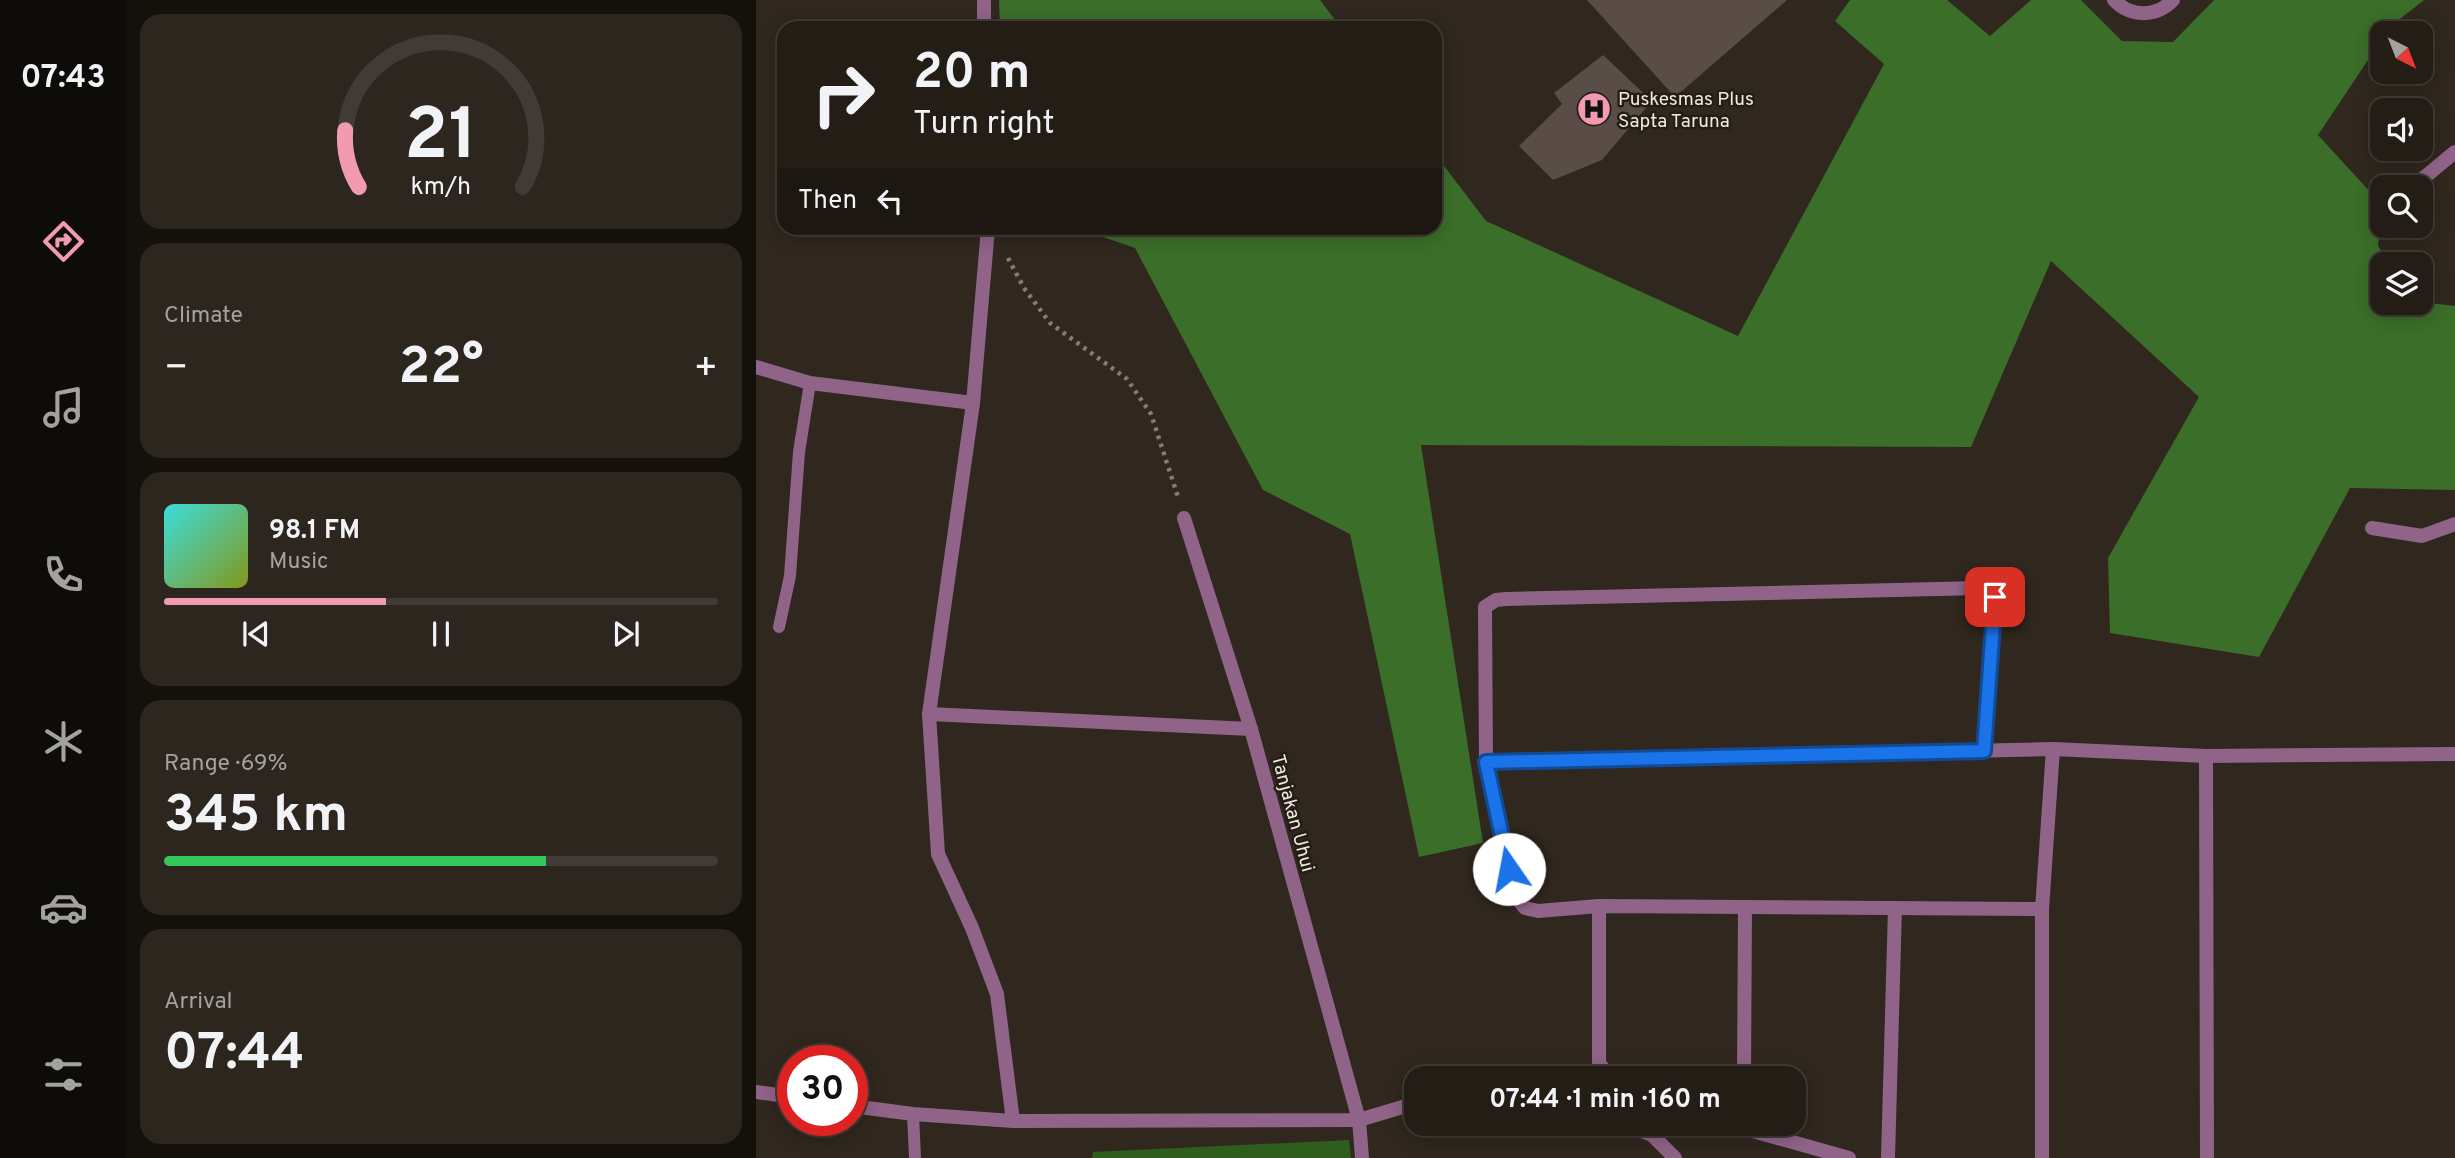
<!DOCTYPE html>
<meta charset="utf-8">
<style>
:root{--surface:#241d16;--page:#2c261f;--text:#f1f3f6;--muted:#a3a2a1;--line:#413b35;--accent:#f19ab2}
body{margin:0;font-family:Overpass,sans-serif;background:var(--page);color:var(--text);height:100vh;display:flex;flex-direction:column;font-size:26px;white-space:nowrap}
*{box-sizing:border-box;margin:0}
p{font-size:23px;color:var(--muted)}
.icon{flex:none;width:38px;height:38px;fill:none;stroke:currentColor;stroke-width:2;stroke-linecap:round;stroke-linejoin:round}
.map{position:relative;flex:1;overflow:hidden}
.sheet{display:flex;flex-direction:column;gap:14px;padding:14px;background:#14100c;width:630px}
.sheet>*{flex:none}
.hud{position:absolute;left:21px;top:21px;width:665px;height:214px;border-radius:21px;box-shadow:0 4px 18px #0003,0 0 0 2px var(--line);background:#241d16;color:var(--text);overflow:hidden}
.needle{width:46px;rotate:138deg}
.tools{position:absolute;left:1614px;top:21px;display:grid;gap:14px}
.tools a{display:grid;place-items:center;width:63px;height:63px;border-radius:14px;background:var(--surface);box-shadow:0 4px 18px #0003,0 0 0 2px var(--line);font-size:35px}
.speed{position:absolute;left:21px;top:1045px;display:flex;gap:14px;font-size:35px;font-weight:700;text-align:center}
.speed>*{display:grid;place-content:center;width:91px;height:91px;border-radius:50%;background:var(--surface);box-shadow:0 4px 18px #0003,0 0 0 2px var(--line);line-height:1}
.speed .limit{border:10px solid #d22;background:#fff;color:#111}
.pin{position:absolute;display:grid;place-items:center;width:60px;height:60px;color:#fff;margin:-30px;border-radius:14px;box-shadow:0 4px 10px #0006}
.me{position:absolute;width:77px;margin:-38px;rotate:348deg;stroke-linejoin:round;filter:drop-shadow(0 0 5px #0008)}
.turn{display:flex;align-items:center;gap:24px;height:147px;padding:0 21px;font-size:32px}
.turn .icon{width:91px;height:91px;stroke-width:2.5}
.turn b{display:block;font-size:49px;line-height:60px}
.then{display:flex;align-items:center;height:66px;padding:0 21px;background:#0003;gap:14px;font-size:26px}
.big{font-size:52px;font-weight:700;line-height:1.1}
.sheet .tile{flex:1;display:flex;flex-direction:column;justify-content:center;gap:10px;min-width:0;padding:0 24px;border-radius:21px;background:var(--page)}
.sheet .dial{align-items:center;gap:0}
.dial svg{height:182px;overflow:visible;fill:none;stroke:var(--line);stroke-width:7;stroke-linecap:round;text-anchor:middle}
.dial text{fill:var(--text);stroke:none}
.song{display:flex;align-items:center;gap:21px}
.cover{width:84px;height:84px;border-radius:10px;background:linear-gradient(135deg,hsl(180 70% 55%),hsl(70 70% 35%))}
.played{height:7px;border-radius:4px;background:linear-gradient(90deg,var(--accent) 40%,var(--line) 40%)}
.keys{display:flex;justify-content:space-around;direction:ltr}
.heat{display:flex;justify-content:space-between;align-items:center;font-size:38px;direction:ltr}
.charge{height:10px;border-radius:5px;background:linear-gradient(90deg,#34c759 69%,var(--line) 0)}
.trip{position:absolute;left:648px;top:1066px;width:402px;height:70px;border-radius:21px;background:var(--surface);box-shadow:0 4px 18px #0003,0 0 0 2px var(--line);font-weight:700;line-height:70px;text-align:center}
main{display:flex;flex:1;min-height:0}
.menu{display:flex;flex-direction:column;width:126px;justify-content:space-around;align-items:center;background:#0e0c09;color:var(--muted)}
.menu .icon{width:49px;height:49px}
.menu .current{color:var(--accent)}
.menu b{font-size:32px;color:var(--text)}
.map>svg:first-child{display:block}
.green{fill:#2e5d1d}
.forest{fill:#3b6e29}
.building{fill:#5a4c47}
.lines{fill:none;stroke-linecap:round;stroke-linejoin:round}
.path{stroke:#847c74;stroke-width:4.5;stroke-dasharray:3.5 5;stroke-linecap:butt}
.service{stroke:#906389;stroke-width:12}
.minor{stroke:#906389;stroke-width:14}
.route-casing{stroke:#114b97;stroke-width:18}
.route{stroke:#1a73e8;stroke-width:12}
.labels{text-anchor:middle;stroke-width:5;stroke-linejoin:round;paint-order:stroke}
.poi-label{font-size:19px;fill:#efe9e3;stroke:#261e15;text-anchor:start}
.street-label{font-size:19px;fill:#efe9e3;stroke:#261e15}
</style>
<main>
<nav class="menu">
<b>07:43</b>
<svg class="icon current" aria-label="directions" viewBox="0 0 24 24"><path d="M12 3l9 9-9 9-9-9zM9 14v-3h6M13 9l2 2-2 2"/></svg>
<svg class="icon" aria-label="music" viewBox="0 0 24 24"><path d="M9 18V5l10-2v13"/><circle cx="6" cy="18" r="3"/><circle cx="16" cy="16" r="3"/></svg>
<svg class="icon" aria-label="phone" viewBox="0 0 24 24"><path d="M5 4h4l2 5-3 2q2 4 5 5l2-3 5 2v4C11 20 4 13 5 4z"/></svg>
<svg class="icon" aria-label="climate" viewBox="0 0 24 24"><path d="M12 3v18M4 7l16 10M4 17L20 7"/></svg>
<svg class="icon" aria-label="car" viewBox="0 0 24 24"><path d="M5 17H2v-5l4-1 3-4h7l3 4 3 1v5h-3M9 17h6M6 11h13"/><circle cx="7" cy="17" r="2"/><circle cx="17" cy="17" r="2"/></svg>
<svg class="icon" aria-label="filters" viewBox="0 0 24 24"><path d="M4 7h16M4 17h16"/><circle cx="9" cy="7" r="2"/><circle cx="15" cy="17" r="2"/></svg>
</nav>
<section class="sheet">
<div class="tile dial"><svg viewBox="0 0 100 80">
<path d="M14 69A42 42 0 1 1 86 69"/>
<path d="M14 69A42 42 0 0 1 8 44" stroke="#f19ab2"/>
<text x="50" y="56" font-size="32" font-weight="700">21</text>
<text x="50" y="72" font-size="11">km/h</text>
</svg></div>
<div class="tile"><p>Climate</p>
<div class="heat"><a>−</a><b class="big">22°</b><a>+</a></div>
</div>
<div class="tile">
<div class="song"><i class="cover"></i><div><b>98.1 FM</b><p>Music</p></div></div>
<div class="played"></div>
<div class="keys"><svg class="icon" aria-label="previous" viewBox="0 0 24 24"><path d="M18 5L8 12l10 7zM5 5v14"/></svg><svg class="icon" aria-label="pause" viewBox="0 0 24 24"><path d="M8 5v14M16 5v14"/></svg><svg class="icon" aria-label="next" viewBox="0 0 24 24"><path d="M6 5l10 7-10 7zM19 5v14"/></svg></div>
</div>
<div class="tile"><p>Range · 69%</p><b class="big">345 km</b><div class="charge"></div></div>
<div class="tile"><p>Arrival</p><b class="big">07:44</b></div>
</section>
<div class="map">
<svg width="1699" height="1158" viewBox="0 0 1699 1158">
<rect width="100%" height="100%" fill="#30271e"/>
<path class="green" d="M593 1140 595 1158H336L337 1152Z"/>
<g class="forest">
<path d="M243 0H564L585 28H244Z"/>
<path d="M1094 0H1191L1234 36 1275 0H1325L1366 41 1417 42 1458 0H1668L1635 26 1630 33H1626V39L1562 135 1626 205 1622 246 1634 264H1626V303L1664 302 1699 306V490L1594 488 1503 657 1354 633 1352 558 1443 397 1295 261 1215 447 665 445 727 843 663 857 594 534 507 490 379 248 321 228H679V154L730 221 982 336 1128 64 1079 21Z"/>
</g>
<g class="building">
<path d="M831 0H1031L919 97Z"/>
<path d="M847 55 896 101 846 160 797 180 763 146 806 104 798 93Z"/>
</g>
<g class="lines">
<path class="path" d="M252 258 268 288 294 323 371 379 395 414 423 500"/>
<g class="service">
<path d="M23 627 34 576 43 452 54 383"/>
<path d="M157 1114 159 1158"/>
</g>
<g class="minor">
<path d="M1358 0C1374 17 1400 18 1417 0"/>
<path d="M228 28V0"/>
<path d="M1664 181 1699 152"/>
<path d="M232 228 217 403 173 714 182 854 216 928 241 994 257 1121"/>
<path d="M0 367 54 383 217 403"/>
<path d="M428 518 495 729 603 1120 606 1158"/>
<path d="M1616 528 1666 536 1699 524"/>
<path d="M173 714 495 729"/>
<path d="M1228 751 1239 597 1224 588 750 599 740 600 729 607 730 762 759 896 769 908 782 911 843 906 1286 909"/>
<path d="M1450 756 1451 1158"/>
<path d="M730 762 1297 749 1450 756 1699 754"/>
<path d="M843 906V1063L854 1078"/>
<path d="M988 1078 989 907"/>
<path d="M0 1092 37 1097"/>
<path d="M96 1106 157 1114 257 1121 603 1120 660 1103"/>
<path d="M867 1124 896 1135 919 1158"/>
<path d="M972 1124 1093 1158"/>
<path d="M1132 1158 1139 908"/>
<path d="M1286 1158V909L1297 749"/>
</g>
</g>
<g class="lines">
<g class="route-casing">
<path id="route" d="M753 869 730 762 1228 751 1239 597"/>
</g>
<use href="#route" class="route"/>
</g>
<defs>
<g id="hospital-disc" transform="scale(1.75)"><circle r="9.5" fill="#f19ab2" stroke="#261e15"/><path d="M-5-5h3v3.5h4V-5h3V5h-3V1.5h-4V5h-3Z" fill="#111"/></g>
</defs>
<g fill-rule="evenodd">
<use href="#hospital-disc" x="838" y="109"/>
</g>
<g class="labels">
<g class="poi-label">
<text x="862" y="105">Puskesmas Plus<tspan x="862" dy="22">Sapta Taruna</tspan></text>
</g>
<g class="street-label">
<text transform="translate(538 813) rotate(75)" y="7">Tanjakan Uhui</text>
</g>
</g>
</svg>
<div class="tools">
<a><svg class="needle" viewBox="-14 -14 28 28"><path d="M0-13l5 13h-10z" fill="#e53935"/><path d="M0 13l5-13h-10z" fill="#a3a2a1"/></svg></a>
<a><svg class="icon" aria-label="sound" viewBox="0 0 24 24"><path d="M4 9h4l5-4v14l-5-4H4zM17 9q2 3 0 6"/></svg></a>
<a><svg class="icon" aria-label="search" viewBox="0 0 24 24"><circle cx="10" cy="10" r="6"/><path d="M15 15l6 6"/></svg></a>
<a><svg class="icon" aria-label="layers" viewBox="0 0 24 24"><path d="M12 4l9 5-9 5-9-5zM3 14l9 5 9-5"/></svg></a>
</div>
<div class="speed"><div class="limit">30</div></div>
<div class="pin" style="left:1239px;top:597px;background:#d93025"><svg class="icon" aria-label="arrive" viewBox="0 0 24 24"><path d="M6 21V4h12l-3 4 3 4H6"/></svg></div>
<svg class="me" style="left:753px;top:869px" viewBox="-20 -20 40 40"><circle r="19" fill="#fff"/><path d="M0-13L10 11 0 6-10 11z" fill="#1a73e8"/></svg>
<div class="trip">07:44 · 1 min · 160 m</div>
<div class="hud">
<div class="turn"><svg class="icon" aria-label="right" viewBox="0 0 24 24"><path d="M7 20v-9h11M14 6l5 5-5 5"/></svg><div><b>20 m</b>Turn right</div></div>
<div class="then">Then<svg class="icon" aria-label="left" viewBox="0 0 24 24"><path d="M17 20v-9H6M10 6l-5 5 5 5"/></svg></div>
</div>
</div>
</main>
